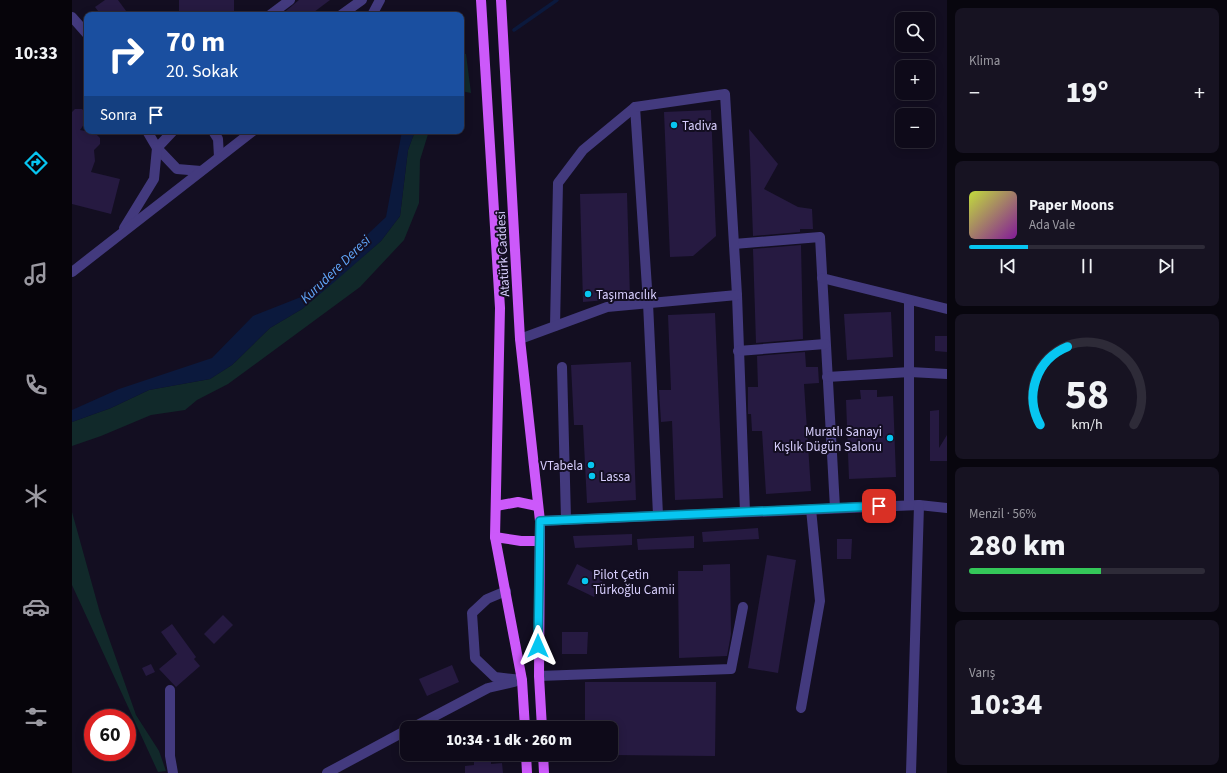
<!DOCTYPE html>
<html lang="tr">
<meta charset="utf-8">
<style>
:root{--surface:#0e0a19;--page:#171322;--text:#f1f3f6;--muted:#9b9aa2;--line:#2e2b38;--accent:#07c6f1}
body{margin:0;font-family:"Source Sans 3",sans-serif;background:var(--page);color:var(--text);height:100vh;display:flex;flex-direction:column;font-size:15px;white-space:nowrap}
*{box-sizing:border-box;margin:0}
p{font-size:13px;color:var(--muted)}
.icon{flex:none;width:22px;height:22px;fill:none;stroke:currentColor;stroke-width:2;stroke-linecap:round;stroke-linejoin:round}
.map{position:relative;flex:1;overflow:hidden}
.panel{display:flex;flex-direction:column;gap:8px;padding:8px;background:#08060e;width:280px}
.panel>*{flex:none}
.banner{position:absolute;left:12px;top:12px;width:380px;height:122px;border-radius:8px;box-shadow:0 2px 10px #0003,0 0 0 1px var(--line);background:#1a4fa0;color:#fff;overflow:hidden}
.buttons{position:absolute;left:823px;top:12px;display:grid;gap:8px}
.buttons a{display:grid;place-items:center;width:40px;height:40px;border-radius:8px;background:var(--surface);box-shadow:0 2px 10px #0003,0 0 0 1px var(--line);font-size:20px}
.speed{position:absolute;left:12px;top:709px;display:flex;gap:8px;font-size:20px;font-weight:700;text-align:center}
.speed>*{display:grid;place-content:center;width:52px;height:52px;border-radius:50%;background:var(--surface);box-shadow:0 2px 10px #0003,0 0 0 1px var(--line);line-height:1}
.speed .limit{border:6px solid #d22;background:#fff;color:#111}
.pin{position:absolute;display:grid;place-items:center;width:34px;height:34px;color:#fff;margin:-17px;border-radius:8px;box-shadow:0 2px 6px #0006}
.me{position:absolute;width:44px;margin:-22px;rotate:0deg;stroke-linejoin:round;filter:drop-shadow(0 0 3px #0008)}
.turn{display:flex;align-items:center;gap:14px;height:84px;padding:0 16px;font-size:18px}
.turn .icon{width:52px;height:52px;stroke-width:2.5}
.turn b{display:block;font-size:28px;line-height:34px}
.then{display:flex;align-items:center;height:38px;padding:0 16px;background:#0003;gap:8px;font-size:15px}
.big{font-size:30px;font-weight:800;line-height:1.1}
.panel .widget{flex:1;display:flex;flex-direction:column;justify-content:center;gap:6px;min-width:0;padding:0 14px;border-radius:8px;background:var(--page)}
.panel .dial{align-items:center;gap:0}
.dial svg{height:104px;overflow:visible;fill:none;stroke:var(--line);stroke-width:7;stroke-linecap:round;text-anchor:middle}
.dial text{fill:var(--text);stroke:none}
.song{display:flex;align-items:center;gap:12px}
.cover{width:48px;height:48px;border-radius:6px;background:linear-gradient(135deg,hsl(70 70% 55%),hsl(290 70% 35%))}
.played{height:4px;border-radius:2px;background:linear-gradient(90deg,var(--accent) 25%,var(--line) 25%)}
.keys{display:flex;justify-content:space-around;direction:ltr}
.heat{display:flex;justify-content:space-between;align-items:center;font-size:22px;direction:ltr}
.charge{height:6px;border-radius:3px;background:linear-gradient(90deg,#34c759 56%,var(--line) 0)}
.trip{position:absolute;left:328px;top:721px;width:218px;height:40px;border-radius:8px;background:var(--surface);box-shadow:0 2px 10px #0003,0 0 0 1px var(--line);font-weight:800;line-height:40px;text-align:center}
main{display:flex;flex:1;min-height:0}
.tab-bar{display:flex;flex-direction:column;width:72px;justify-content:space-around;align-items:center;background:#06040a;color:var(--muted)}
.tab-bar .icon{width:28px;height:28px}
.tab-bar .selected{color:var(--accent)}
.tab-bar b{font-size:18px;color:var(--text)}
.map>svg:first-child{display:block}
.green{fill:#11292a}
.water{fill:#0b193d}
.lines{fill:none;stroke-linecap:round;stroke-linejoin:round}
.stream{stroke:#0b193d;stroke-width:3.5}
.building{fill:#261a41}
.minor{stroke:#433a7e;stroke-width:10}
.major{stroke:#cc59fa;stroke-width:10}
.route-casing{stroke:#05819d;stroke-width:10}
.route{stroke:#07c6f1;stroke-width:7}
.poi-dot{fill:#07c6f1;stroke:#130e21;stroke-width:1.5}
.labels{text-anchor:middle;stroke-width:4;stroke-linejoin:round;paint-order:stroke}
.poi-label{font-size:13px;fill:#d8cffe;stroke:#130e21;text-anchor:start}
.street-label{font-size:13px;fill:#d8cffe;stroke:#130e21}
.water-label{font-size:14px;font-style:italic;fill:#60a6fa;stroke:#130e21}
</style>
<main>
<nav class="tab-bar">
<b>10:33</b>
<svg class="icon selected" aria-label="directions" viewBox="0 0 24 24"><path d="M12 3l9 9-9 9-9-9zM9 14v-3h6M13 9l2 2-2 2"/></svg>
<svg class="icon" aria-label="music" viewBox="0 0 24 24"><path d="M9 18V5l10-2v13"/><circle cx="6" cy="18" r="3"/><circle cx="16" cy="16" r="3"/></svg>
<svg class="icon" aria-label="phone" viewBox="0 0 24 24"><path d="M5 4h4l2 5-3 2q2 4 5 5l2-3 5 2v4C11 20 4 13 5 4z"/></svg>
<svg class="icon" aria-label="climate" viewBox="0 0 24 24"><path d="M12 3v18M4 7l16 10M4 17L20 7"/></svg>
<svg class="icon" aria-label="car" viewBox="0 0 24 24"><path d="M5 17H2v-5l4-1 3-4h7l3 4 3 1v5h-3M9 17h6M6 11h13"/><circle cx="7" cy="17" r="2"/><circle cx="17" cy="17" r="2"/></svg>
<svg class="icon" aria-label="filters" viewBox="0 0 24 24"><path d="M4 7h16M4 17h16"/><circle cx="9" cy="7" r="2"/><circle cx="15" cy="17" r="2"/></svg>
</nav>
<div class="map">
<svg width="875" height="773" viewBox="0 0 875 773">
<rect width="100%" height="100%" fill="#130e21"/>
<g class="green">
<path d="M389 53 394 54 399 93 389 91Z"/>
<path d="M343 131H357L348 160 347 203 332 240 288 287 156 384 125 400 113 410 79 415 29 436 0 446V422L39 408 77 390 138 379 160 365 198 328 230 309 309 241 328 216 336 150Z"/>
<path d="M0 512 28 613 64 715 87 751 94 771 86 772 0 585Z"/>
</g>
<path class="water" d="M330 131H343L336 150 328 216 309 241 261 283 230 309 198 328 160 365 138 379 77 390 39 408 0 422V410L47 389 140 358 181 316 229 297 314 217Z"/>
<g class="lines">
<path class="stream" d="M442 30 485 0"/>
</g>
<g class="building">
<path d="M33 0H46L57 15H29L23 7Z"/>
<rect x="107" y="0" width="55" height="15"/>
<path d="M227 0H258L238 15H209Z"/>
<path d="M3 109H10L15 114V120L8 130 23 133 28 138V144L22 150 23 161 19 172 48 179 39 214 0 204V112Z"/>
<path d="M639 110 644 236 621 256 598 257 592 112Z"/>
<path d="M677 129 706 164 692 189 726 207 740 209 741 229H728V232L681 236Z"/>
<path d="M555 193 558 298 511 302 508 194Z"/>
<path d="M729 245 731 339 684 343 681 249Z"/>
<path d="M819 312 821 357 775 360 772 314Z"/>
<path d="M643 313 651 498 603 500 600 421 589 422 587 390H599L596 315Z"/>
<path d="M863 336H875V352L863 351Z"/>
<path d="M733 352 734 367H746L747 383 732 384 739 491 694 494 690 431H680L679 414H676V387H686L685 356Z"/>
<path d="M559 362 564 500 515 503 511 425H502L499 365Z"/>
<path d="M788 390H805V397L821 396 824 477 777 479 774 400 789 399Z"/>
<path d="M867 410V448L875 435V461H858V411Z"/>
<path d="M686 528 687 539 631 542 630 532Z"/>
<path d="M560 534V545L503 548 501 536Z"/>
<path d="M622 536V548L566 550 565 539Z"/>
<path d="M765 539H780L779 559H765Z"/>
<path d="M695 555 724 560 706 673 676 668Z"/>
<path d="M505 564 532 578 522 597 495 584Z"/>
<path d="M658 564 659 634 655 656 607 658 606 571H631V565Z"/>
<path d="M151 615 161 625 142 644 132 634Z"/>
<path d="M100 624 124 657 122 659 128 666 104 687 87 669 105 654 89 632Z"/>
<path d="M490 632H516L515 654H490Z"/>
<path d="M79 664 83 672 74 676 70 668Z"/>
<path d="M380 665 387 682 355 696 347 679Z"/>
<path d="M513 682H644L643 756 539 755V728H513Z"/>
<path d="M402 754H419V764L430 763 431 773H393V766L402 765Z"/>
</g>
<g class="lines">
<g class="minor">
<path d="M198 15 218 0"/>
<path d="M269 15 290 0"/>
<path d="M300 15 308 0"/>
<path d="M0 17 15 34"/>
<path d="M563 107 576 303 586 515"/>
<path d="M75 131 85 148 105 169 129 171"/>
<path d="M141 131 146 139 147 157"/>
<path d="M52 228 82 179 85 148 101 131"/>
<path d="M662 244 748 237 763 508"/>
<path d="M0 272 181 131"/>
<path d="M750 278 875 309"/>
<path d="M483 326 486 183 511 150 563 107 653 94 665 295 673 512"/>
<path d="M448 339 535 307 665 295"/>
<path d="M666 351 753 344"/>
<path d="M490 367 494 519"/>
<path d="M755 377 838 372 875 374"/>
<path d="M837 505V300"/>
<path d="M468 521 847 505 875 508"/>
<path d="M434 591 415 599 400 613 403 658 423 677 450 680"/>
<path d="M467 676 659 669 671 607"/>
<path d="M98 690V756L101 773"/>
<path d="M729 708 748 601 739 509"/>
<path d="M340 728 416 688 442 682"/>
<path d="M255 773 335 730"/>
<path d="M839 773 847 505"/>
</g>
<g class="major">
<path d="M409 0 428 308 423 537 450 680 453 728"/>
<path d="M429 0 448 339 468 521 467 676 470 728"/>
<path d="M424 506 446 502 465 506"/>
<path d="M423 537 449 541H467"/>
<path d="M454 754 455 773"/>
<path d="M471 754 472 773"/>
</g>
</g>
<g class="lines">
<g class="route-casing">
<path id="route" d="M466 646 468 521 807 506"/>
</g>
<use href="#route" class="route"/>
</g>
<g class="poi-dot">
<circle cx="602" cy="125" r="4"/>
<circle cx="516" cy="294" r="4"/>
<circle cx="818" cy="438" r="4"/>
<circle cx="519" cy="465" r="4"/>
<circle cx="520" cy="476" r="4"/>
<circle cx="513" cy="581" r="4"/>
</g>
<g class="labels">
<g class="poi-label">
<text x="610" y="130">Tadiva</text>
<text x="524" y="299">Taşımacılık</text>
<text x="810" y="436" text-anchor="end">Muratlı Sanayi<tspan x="810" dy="15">Kışlık Dügün Salonu</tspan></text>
<text x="511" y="470" text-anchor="end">VTabela</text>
<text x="528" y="481">Lassa</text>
<text x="521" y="579">Pilot Çetin<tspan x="521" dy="15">Türkoğlu Camii</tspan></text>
</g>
<g class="street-label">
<text transform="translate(430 254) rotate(-93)" y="5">Atatürk Caddesi</text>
</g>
<g class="water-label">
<text transform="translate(263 269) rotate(-44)" y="5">Kurudere Deresi</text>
</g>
</g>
</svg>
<div class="buttons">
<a><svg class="icon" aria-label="search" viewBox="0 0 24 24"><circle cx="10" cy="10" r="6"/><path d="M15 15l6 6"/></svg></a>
<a>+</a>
<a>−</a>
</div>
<div class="speed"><div class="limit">60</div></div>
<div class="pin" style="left:807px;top:506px;background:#d93025"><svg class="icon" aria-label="arrive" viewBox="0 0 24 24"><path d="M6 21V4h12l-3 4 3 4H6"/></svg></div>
<svg class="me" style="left:466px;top:646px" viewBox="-20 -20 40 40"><path d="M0-17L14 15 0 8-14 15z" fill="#07c6f1" stroke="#fff" stroke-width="4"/></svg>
<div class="trip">10:34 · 1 dk · 260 m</div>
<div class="banner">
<div class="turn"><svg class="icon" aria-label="right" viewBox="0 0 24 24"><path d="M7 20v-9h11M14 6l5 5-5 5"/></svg><div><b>70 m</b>20. Sokak</div></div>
<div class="then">Sonra<svg class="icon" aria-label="arrive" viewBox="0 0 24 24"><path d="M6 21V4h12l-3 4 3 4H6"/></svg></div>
</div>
</div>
<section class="panel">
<div class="widget"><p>Klima</p>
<div class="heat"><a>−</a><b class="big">19°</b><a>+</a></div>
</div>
<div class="widget">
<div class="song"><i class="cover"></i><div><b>Paper Moons</b><p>Ada Vale</p></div></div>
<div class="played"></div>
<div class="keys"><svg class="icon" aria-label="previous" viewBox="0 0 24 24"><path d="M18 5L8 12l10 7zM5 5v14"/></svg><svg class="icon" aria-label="pause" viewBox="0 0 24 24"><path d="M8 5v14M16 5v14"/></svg><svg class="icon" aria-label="next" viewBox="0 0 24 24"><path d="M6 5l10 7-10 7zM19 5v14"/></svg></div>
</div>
<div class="widget dial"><svg viewBox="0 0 100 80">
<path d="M14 69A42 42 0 1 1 86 69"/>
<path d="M14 69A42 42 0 0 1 35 9" stroke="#07c6f1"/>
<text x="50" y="56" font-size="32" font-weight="700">58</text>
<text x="50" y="72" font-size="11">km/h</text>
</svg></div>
<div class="widget"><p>Menzil · 56%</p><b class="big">280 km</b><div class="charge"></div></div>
<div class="widget"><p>Varış</p><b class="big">10:34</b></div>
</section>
</main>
